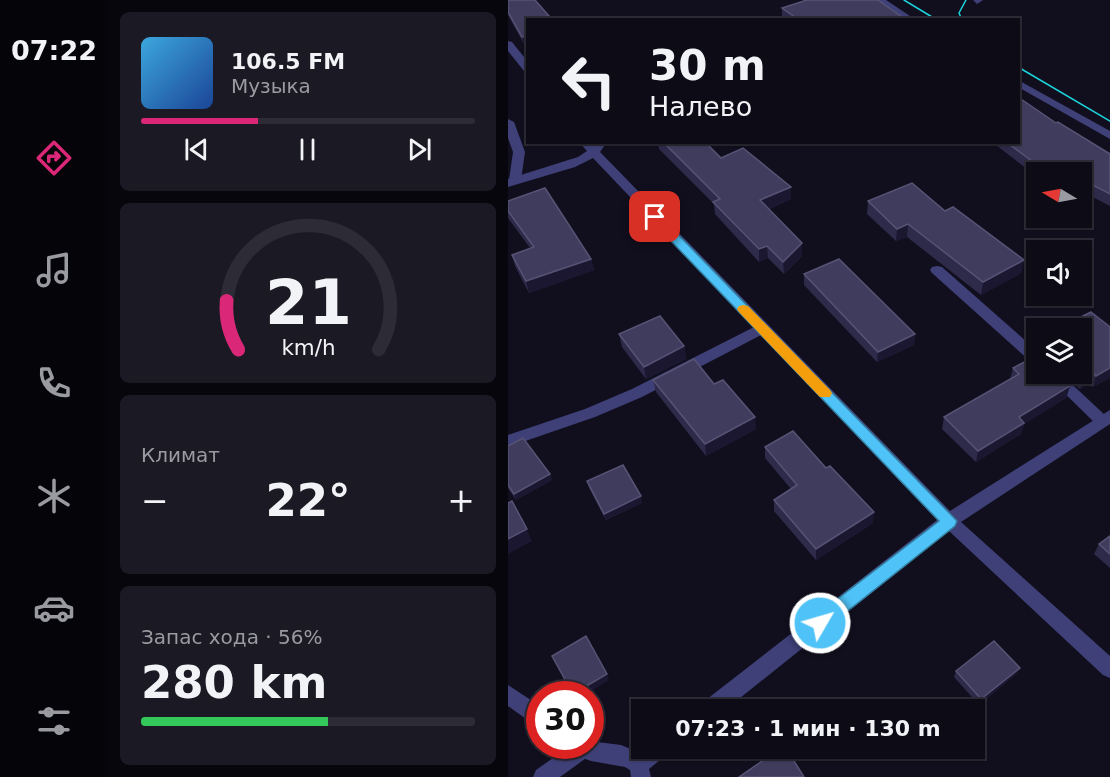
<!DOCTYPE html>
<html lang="ru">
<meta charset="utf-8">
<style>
:root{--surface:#0d0b16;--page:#1b1923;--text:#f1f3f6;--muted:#9a9ba1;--line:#2d2b35;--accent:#db2777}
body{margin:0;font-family:"DejaVu Sans",sans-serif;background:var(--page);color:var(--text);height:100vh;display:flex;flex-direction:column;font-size:22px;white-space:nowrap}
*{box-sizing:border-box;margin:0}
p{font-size:20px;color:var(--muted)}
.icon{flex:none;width:33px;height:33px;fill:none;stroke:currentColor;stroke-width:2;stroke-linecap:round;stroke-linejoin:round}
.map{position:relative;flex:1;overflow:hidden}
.panel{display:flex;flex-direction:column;gap:12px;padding:12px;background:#07060c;width:400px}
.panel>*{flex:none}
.top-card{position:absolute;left:18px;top:18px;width:494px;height:126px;border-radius:0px;box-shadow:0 2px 4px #0004,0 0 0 2px var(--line);background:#0d0b16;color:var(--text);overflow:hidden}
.needle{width:39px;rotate:280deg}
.fabs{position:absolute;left:518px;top:162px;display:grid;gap:12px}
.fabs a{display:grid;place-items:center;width:66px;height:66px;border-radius:0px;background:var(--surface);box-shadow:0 2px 4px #0004,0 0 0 2px var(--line);font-size:30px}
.speed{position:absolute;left:18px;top:681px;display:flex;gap:12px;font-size:30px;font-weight:700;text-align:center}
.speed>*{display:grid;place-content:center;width:78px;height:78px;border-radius:50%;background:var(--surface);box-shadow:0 2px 4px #0004,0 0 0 2px var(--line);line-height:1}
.speed .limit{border:9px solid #d22;background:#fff;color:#111}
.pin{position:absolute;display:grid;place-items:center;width:51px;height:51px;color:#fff;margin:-26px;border-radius:12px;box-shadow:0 3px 9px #0006}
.me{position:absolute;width:66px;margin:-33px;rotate:52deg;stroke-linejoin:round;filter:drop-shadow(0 0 4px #0008)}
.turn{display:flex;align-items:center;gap:21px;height:126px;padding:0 24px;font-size:27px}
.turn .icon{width:78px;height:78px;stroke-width:2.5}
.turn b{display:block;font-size:42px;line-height:51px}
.big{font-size:45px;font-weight:700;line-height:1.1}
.panel .tile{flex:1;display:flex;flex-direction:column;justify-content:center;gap:9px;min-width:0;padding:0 21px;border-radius:9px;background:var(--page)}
.panel .dial{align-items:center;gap:0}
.dial svg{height:156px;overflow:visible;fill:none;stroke:var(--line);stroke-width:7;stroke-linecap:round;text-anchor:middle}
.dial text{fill:var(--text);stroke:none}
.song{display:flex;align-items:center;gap:18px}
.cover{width:72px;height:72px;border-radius:9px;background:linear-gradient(135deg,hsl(200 70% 55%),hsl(220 70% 35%))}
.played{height:6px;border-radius:3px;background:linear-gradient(90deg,var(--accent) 35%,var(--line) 35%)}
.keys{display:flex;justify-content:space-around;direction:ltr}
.heat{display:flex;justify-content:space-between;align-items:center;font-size:33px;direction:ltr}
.charge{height:9px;border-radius:4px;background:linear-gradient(90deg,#34c759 56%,var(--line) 0)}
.trip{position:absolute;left:123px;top:699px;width:354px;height:60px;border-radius:0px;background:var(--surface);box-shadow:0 2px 4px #0004,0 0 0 2px var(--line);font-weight:700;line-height:60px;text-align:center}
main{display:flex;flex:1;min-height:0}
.dock{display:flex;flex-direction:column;width:108px;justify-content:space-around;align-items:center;background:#050409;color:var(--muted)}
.dock .icon{width:42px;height:42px}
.dock .selected{color:var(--accent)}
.dock b{font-size:27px;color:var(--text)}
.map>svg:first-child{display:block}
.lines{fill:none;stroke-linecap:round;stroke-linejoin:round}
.service{fill:#3f4078;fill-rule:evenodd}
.minor{fill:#3f4078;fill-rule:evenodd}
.tram{stroke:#1bd4dc;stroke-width:1.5}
.wall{fill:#2e2a4a}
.shaded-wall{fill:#1b1731}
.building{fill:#403c5d;stroke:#575375;stroke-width:1.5}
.route{fill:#4fc3f7;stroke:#337fa1;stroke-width:1.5}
.slow{fill:#f59e0b}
</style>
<main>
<nav class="dock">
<b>07:22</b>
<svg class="icon selected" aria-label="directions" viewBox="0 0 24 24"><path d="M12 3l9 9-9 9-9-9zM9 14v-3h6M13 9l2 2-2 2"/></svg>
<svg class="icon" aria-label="music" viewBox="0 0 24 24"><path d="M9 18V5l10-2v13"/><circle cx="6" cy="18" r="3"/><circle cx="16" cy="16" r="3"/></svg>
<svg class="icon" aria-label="phone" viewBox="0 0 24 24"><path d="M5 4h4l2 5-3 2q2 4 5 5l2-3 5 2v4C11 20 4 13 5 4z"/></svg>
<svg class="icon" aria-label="climate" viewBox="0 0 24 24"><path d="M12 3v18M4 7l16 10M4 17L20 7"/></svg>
<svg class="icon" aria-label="car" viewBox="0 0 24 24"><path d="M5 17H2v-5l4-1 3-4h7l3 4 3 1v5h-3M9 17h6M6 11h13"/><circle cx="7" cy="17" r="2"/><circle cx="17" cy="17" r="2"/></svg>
<svg class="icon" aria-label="filters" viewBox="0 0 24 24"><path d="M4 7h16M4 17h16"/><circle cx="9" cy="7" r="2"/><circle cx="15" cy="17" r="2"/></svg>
</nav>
<section class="panel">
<div class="tile">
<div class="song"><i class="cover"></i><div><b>106.5 FM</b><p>Музыка</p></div></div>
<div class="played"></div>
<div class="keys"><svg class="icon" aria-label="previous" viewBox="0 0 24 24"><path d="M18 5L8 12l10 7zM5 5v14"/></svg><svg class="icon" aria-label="pause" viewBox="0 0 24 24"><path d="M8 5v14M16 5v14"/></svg><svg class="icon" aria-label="next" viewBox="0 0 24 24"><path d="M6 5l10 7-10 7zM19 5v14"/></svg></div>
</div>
<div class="tile dial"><svg viewBox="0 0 100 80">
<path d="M14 69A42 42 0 1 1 86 69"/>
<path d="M14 69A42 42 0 0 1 8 44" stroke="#db2777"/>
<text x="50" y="56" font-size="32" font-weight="700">21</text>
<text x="50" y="72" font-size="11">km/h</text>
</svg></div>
<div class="tile"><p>Климат</p>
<div class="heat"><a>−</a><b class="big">22°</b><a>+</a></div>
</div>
<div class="tile"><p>Запас хода · 56%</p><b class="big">280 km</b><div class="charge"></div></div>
</section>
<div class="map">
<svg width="602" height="777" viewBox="0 0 602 777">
<rect width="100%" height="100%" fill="#110f1e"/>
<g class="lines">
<g class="service">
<path d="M0 119 6 122 17 152 13 180 7 184 1 180 5 152 0 138Z"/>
<path d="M429 266 434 267 528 350V363L523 362 424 273 422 270 424 267Z"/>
<path d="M254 323 261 328 259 332 134 397 87 417 0 447V435L77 409 124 389Z"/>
<path d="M537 374H553L599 417 602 421 599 425H589Z"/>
<path d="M82 745 84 749 81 756 52 777H25L28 770 62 746Z"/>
</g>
<g class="minor">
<path d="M366 0H378L408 20H395Z"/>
<path d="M465 0H475L469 4Z"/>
<path d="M0 41 4 42 20 62V72L16 71 0 51Z"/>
<path d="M510 80 602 131V139L510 87Z"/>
<path d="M71 142H83L85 145 87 142H99L92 152 442 511 602 410V424L453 522 602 656V678L595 675 441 531 217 710H191L194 703 429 520 85 158 67 167 0 187V179L70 157 79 151Z"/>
<path d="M0 685 32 706V729L0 706Z"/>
<path d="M82 741 113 745 130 752 134 748H161L158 755 141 769 143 777H123L122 770 117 767 83 761 61 753 58 746H82Z"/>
</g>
<g class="tram">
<path d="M396 0 429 20"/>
<path d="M454 20 451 13 458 0"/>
<path d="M510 67 602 121"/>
</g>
</g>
<g class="wall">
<path d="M0 0 41 16 42 20H20L16 44 0 15Z"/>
<path d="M294 0H370L398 20H277L274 17V8L296 1Z"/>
<path d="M548 123 602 154V206L573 191V172H528V176L484 142H510Z"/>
<path d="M150 142H197L213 158 283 187V199L261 209 294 256 276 274 260 258 251 262 207 214 206 204 151 149Z"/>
<path d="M0 201 83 259 86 270 21 293 7 266 4 255 22 248 0 218Z"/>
<path d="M360 201 437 211 516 260 513 273 473 295 399 237 388 241 359 214Z"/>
<path d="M296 274 407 334 406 345 369 362 296 285Z"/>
<path d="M602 327V378L584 387 580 384 572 389 556 374H573Z"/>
<path d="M111 334 176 346 178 359 138 379 114 347Z"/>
<path d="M505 368 562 386 558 398 516 424 513 434 468 462 434 429 436 417 502 379Z"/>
<path d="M145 380 206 384 248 429 198 456 148 392Z"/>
<path d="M0 446 42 474 44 480 8 500 0 488Z"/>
<path d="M257 447 318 468 365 523 308 560 266 511V500L283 489 257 458Z"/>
<path d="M79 481 134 503 98 520 81 488Z"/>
<path d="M602 536V568L586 554 591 544Z"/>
<path d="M448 671 509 673 471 705 446 677Z"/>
</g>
<g class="shaded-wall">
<path d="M41 16 42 20H36L35 17Z"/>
<path d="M20 36V43L16 44 14 37Z"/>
<path d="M283 187V199L253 212 252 200Z"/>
<path d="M400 224 399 237 388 241 389 229Z"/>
<path d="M294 243V256L276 274 275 262Z"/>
<path d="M259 246 260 258 251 262V249Z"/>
<path d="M83 259 86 270 21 293 18 281Z"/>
<path d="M516 260 513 273 473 295 475 282Z"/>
<path d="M407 334 406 345 369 362 370 352Z"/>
<path d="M176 346 178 359 138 379 136 367Z"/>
<path d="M602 368V378L584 387 588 376Z"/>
<path d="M584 372 580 384 572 389 576 377Z"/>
<path d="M562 386 558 398 516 424 513 434 468 462 470 451 511 417Z"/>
<path d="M247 417 248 429 198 456 197 444Z"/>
<path d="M42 474 44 480 8 500 6 494Z"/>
<path d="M133 496 134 503 98 520 96 514Z"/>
<path d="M366 512 365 523 308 560V549Z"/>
<path d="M19 529 24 541 0 554V539Z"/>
<path d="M512 668 509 673 471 705 473 699Z"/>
<path d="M99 674 101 680 78 694H66Z"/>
</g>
<g class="building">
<path d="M0 0H27L41 16 35 17 37 20H20V36L14 37 0 12Z"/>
<path d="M299 0H370L398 20H291L274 8Z"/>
<path d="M510 97 548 123 550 122 602 154V194L573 179V172H539L498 142H510Z"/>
<path d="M155 142H197L213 158 235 148 283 187 252 200 294 243 275 262 259 246 251 249 205 202 212 199Z"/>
<path d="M404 183 437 211 445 207 516 260 475 282 400 224 389 229 360 201Z"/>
<path d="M37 188 83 259 18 281 4 255 26 247 0 211V201Z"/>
<path d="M331 259 407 334 370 352 296 274Z"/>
<path d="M583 312 602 327V368L588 376 584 372 576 377 572 374H573V328H551Z"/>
<path d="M152 316 176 346 136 367 111 334Z"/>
<path d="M528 356V374H549L562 386 511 417 516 423 470 451 436 417 511 374 505 368Z"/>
<path d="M186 359 206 384 215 380 247 417 197 444 145 380Z"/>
<path d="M285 431 318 468 322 466 366 512 308 549 266 500 289 485 257 447Z"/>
<path d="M15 438 42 474 6 494 0 485V446Z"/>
<path d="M115 465 133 496 96 514 79 481Z"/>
<path d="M4 501 19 529 0 539V503Z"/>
<path d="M602 536V554L591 544Z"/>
<path d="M78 636 99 674 65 694 44 656Z"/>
<path d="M486 641 512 668 473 699 448 671Z"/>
<path d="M273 748H278L296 777H231Z"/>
</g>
<path class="route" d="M147 214 151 215 449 521 447 526 318 628 312 630 306 628 304 623 306 617 431 521 143 220V215Z"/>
<path class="slow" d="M235 305 240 306 322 390 324 393 322 397H312L231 312 229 309 231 306Z"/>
</svg>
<div class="fabs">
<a><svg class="needle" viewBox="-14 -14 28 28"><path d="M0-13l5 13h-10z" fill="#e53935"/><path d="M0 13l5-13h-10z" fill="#9a9ba1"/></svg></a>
<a><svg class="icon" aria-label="sound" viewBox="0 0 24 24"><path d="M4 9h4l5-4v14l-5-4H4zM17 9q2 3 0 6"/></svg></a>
<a><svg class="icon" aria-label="layers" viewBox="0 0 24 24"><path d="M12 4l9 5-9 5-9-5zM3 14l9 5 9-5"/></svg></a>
</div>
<div class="speed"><div class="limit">30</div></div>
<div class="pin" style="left:147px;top:217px;background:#d93025"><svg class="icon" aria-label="arrive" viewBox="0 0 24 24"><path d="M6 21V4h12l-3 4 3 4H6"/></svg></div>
<svg class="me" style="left:312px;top:623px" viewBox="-20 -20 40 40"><circle r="17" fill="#4fc3f7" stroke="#fff" stroke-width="3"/><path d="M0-11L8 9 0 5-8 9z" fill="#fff"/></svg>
<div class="trip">07:23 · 1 мин · 130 m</div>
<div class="top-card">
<div class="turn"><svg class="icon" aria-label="left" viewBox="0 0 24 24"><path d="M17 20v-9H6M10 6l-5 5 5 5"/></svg><div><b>30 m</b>Налево</div></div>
</div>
</div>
</main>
